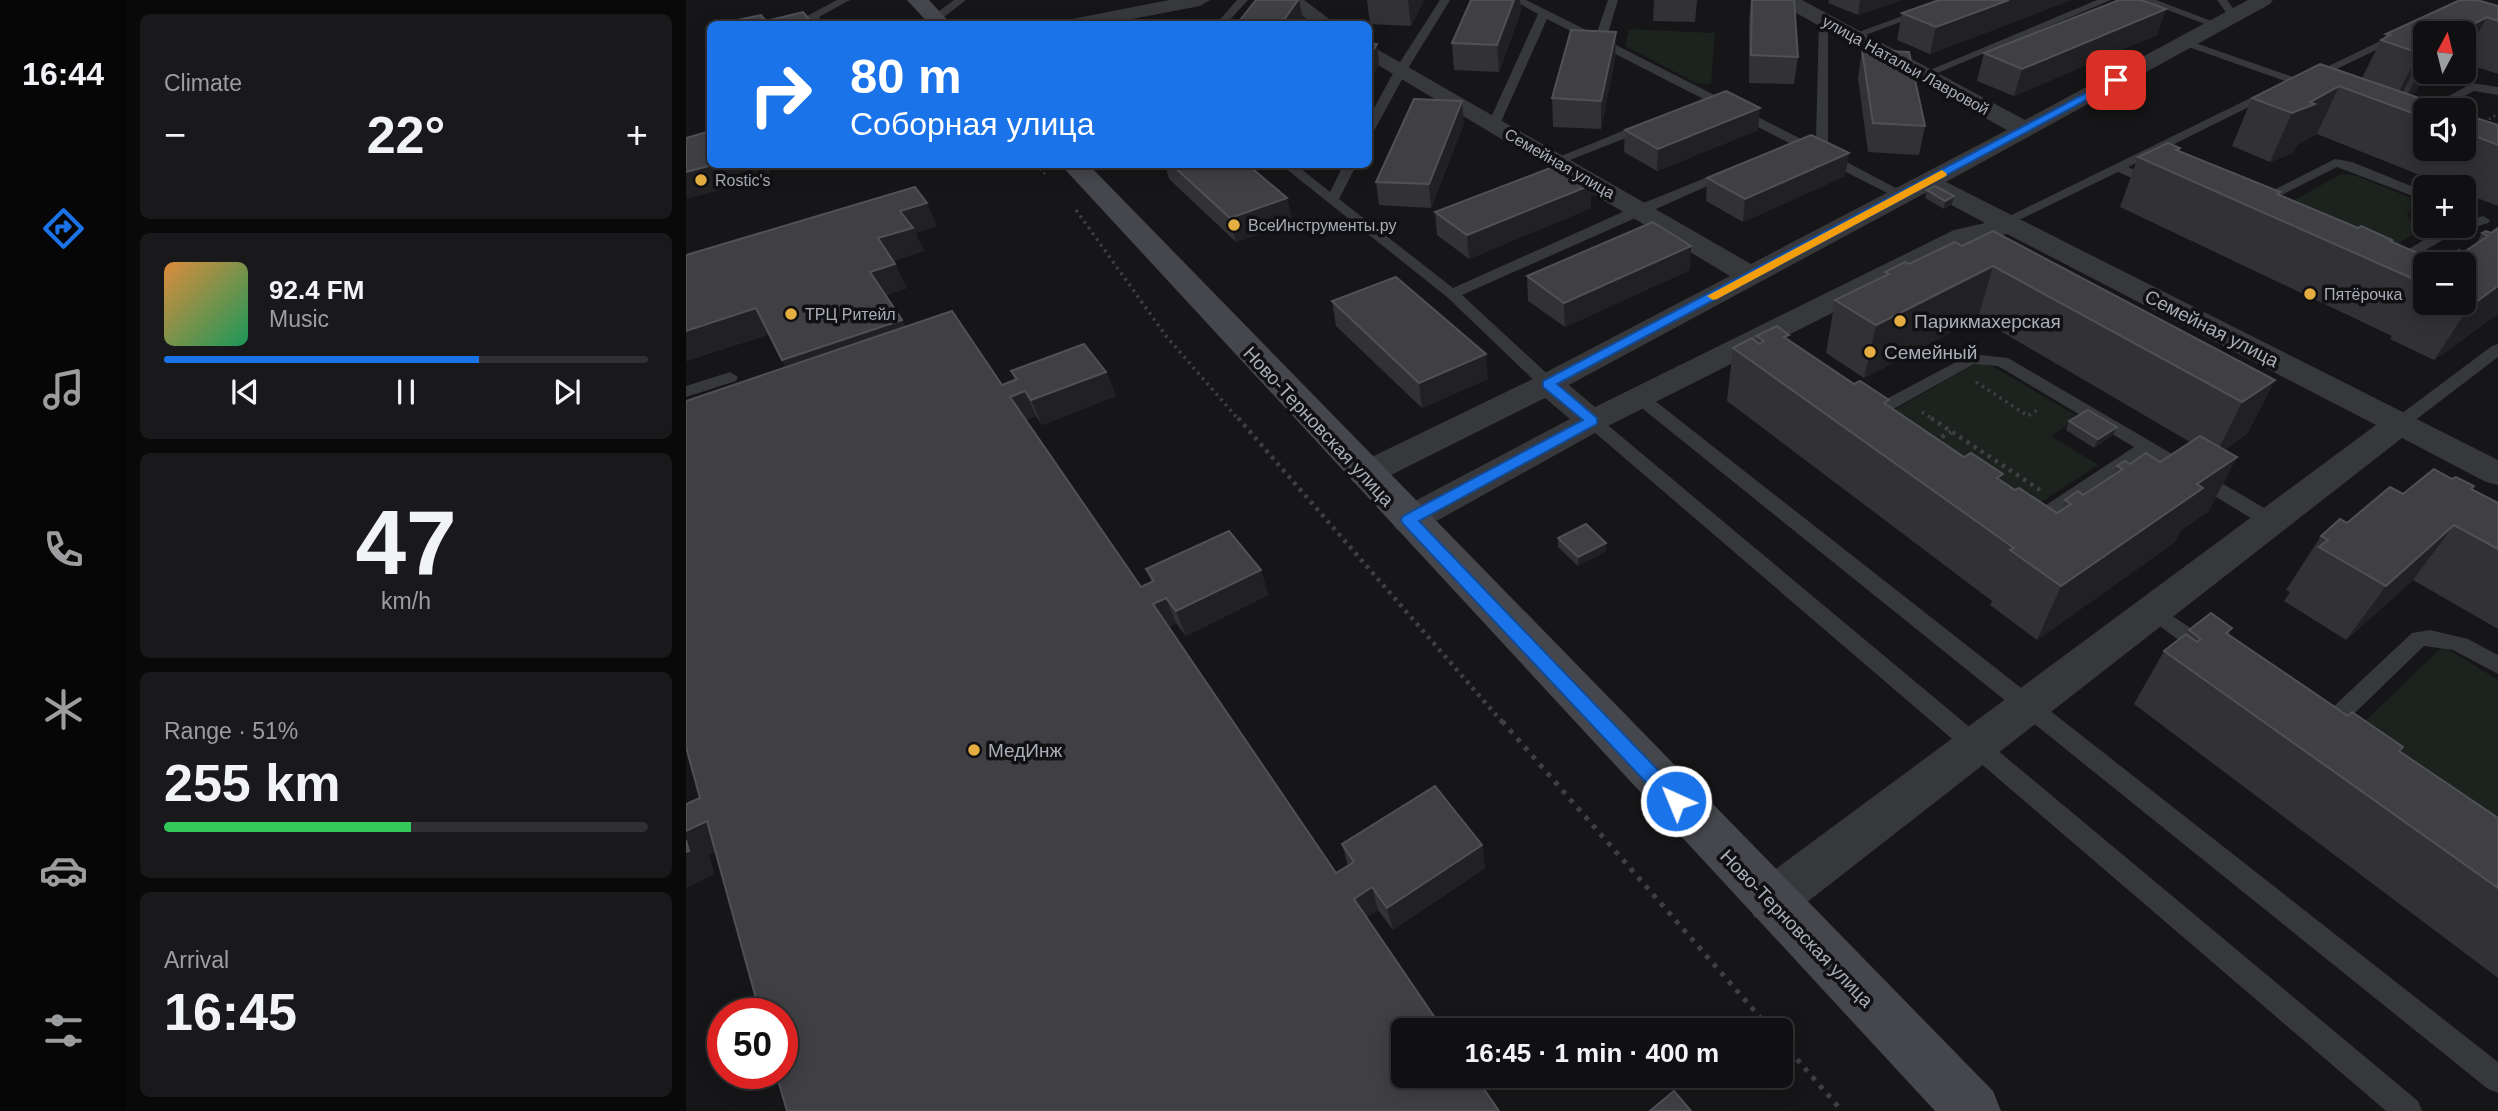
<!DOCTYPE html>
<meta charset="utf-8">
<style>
:root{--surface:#101012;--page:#19191b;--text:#f1f3f6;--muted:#9c9d9f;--line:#303032;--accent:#1a73e8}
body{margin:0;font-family:Helvetica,sans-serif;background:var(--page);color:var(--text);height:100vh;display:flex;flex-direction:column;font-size:26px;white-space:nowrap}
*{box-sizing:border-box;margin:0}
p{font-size:23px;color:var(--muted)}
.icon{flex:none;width:38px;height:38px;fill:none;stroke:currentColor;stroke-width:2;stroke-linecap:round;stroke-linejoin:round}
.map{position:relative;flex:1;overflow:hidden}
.sheet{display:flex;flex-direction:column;gap:14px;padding:14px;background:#09090a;width:560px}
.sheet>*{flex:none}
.banner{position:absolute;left:21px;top:21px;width:665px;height:147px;border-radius:10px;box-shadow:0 4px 18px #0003,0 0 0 2px var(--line);background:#1a73e8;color:#fff;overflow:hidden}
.needle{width:46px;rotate:7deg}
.tools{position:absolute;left:1727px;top:21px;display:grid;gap:14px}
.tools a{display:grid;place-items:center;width:63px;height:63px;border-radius:10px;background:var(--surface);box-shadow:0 4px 18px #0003,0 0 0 2px var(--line);font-size:35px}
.speed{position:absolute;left:21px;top:998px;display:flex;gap:14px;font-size:35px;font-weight:700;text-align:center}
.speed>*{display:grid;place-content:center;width:91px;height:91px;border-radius:50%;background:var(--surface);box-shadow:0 4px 18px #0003,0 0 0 2px var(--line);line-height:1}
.speed .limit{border:10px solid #d22;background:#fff;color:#111}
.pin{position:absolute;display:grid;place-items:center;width:60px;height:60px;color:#fff;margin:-30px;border-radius:14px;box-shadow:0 4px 10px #0006}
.me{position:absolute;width:77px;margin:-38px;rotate:316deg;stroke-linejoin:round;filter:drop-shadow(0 0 5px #0008)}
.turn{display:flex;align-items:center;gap:24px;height:147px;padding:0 28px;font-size:32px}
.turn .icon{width:91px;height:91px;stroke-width:2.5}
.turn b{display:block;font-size:49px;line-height:60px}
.big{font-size:52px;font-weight:600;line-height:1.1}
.sheet .widget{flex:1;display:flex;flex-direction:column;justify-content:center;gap:10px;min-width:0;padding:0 24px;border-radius:10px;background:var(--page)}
.sheet .dial{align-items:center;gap:0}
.dial b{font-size:91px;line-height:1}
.song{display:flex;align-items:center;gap:21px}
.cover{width:84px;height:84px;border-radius:10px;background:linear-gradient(135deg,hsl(30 70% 55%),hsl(150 70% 35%))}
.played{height:7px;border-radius:4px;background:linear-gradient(90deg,var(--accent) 65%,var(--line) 65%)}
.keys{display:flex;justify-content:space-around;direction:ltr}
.heat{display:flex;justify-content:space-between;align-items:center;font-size:38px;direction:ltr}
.charge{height:10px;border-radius:5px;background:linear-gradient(90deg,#34c759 51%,var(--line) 0)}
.trip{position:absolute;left:705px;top:1018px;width:402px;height:70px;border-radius:10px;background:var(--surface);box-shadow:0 4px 18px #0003,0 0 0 2px var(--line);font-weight:600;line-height:70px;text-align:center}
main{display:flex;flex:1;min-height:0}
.tabs{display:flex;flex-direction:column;width:126px;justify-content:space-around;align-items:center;background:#060607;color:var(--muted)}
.tabs .icon{width:49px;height:49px}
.tabs .current{color:var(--accent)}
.tabs b{font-size:32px;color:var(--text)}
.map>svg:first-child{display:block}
.green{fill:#1c221d}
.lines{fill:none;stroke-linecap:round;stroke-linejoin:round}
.path-far3{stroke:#3d3f43;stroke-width:2.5;stroke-dasharray:2 3.5;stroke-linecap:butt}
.path-far2{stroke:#3d3f43;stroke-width:3.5;stroke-dasharray:2.5 4.5;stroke-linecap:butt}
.path-far1{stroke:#3d3f43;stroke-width:4.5;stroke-dasharray:3.5 5;stroke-linecap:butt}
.path{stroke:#3d3f43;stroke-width:5;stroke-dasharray:4.5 7;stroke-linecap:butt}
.service{fill:#37383c;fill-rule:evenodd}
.minor{fill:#37383c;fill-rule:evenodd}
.secondary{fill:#45474c;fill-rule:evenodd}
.wall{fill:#323236}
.shaded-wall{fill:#212124}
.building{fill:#3f3f44;stroke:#4f5156;stroke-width:2}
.route{fill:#1a73e8;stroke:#114b97;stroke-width:2}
.slow{fill:#f59e0b}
.poi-dot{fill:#e4ae41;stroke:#111113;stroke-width:2.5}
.labels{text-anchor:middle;stroke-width:7;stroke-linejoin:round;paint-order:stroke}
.far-street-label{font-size:16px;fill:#a9adb7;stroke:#111113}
.far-poi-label{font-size:16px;fill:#a9adb7;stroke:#111113;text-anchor:start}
.poi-label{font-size:19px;fill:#a9adb7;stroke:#111113;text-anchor:start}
.street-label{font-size:19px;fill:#a9adb7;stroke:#111113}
</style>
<main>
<nav class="tabs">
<b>16:44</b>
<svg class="icon current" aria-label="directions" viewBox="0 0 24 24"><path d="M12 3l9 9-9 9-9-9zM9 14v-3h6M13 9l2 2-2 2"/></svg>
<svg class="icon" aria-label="music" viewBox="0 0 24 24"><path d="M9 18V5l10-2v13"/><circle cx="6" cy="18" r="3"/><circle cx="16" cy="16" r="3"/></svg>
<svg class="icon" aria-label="phone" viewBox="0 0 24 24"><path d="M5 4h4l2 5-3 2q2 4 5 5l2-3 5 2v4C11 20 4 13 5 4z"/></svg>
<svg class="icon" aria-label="climate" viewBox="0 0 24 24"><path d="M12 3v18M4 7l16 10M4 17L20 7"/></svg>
<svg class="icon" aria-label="car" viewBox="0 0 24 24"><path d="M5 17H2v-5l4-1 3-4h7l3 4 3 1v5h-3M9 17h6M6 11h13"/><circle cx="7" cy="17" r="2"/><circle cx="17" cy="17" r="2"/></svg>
<svg class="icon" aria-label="filters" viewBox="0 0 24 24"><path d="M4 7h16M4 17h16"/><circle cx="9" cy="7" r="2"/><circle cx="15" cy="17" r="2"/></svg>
</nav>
<section class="sheet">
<div class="widget"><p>Climate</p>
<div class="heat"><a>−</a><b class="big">22°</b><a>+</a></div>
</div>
<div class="widget">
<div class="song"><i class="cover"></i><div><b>92.4 FM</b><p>Music</p></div></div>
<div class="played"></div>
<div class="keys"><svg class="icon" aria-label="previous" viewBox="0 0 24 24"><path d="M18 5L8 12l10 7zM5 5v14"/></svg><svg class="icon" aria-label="pause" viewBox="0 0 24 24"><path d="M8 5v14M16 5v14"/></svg><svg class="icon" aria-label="next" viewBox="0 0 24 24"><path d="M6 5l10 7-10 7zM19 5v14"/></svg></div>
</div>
<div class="widget dial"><b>47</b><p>km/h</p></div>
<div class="widget"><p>Range · 51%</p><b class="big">255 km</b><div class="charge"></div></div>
<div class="widget"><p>Arrival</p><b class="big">16:45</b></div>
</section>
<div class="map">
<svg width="1812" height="1111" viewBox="0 0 1812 1111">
<rect width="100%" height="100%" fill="#161618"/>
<g class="green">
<path d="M943 29 1029 33 1025 84 1010 83 939 46Z"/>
<path d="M1655 174 1668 175 1738 203 1721 214 1725 221 1739 227 1684 261 1585 213Z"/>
<path d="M1296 360 1393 417 1365 436 1412 465 1352 504 1208 410Z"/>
<path d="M1757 646 1812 680V824L1671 729Z"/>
</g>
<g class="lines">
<g class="path-far3">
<path d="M1798 122 1812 114"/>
<path d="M351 164 359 174"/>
</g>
<g class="path-far2">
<path d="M390 210 480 336 553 420"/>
<path d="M1290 382 1342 416 1353 409"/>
<path d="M1236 412 1248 420"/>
</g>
<g class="path-far1">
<path d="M552 418 817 723"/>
<path d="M1245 418 1354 490"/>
<path d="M1248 441 1265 432"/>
</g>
<g class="path">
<path d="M816 721 1086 1031"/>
<path d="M1096 1042 1156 1111"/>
</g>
<g class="service">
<path d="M151 0H164L133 17 138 24H128L121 16Z"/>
<path d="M268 0H280L253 21H245V17Z"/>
<path d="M551 0H562L540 24H530Z"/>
<path d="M754 0H764L721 70 688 131 682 135V119L709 70Z"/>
<path d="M827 0H840L910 35 922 0H932L920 40 1121 142 1130 140 1133 20 1142 18V142L1134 148 1223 195 1216 199 1211 198 861 19 814 124 812 127H804L802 124 852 14Z"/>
<path d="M1260 0H1275L1171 38 1162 36Z"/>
<path d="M1411 0H1425L1242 77 1232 75Z"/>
<path d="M1455 0H1470L1536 25 1527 27Z"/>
<path d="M1531 0H1541L1553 16 1552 18H1544Z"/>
<path d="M1717 30 1722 33 1721 35 1628 80 1618 78Z"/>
<path d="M1498 39 1630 85 1632 87 1622 89 1494 44 1493 42Z"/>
<path d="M1786 83 1812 87V95L1788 91 1752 110 1740 112 1738 110Z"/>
<path d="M1583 89 1593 92 1442 167 1474 180V186H1464L1432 172 1323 225H1313L1311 222Z"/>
<path d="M961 121 965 122V128L874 164 869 165 863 161Z"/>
<path d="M1649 159 1666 162 1740 192V201L1651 167 1576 205H1566L1564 202Z"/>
<path d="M594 164H609L644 192 658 164H671L653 199 767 288 950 206 1039 170H1049L1051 173 776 295 868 380 870 384 862 389 856 388 761 297Z"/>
<path d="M1797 216 1804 220 1802 223 1767 234 1709 268 1704 269 1697 265 1757 228 1778 226V221Z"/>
<path d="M1812 344V357L1719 428H1707L1704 424 1707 420 1806 346Z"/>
<path d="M1285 354 1322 358 1592 516 1594 521 1592 526H1578L1461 455 1363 522 1345 526 1338 524 1336 519 1338 514 1351 511 1448 447 1312 366 1288 364 1186 421 1180 422 1171 417 1174 413Z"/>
<path d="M44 372 52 377 50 381 0 397V386Z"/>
<path d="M953 392 959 393 1812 1062V1093L1802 1089 947 401 945 397Z"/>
<path d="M906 416 912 417 1732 1101 1736 1111H1700L900 425 897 421Z"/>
<path d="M1467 603 1527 643 1530 649 1527 655 1520 657 1513 655 1460 616 1457 611 1460 606Z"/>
<path d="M1744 630 1782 639 1812 655V674L1767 650 1738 646 1647 734 1639 737 1631 734 1628 728 1631 722 1726 633Z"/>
</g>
<g class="minor">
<path d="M483 0H524L514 6 420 24H381L384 20 391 18Z"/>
<path d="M595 0H618L650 24H627Z"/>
<path d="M1091 0H1116L1339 120 1562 0H1587L1584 4 1260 182 1812 460V485L1800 482 1716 438 1102 917 1085 923 1068 917 1061 901 1068 885 1690 425 1321 234 1287 242 918 428 736 529 723 532 710 529 705 520 710 511 884 419 859 398 691 482 679 485 667 482 662 474 667 466 851 377 1044 276 682 59V44L1065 264 1321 130 1094 4ZM1241 192 1299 223 1268 230 909 407 883 385Z"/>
</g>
<g class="secondary">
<path d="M221 0H243L265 24H243Z"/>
<path d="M374 164H402L1307 1091 1315 1111H1249Z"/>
</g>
</g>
<g class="wall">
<path d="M681 0H738L725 26 684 24Z"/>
<path d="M785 0H834L835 11 813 72 768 70 766 43Z"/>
<path d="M968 0H1011L1009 22 967 21Z"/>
<path d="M1065 0 1112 57 1108 84 1063 83V20Z"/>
<path d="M1143 0H1216L1172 15 1142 3Z"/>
<path d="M1253 0H1385L1244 54 1211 40 1216 13Z"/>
<path d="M1812 6V74L1778 63V33H1740V72H1759L1733 86 1730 92 1724 95 1740 110V149H1778V114L1812 125V206L1778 193V187H1764L1631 134 1611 145 1607 153 1584 162 1546 146 1566 98 1676 78 1695 40 1697 39 1700 34Z"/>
<path d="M1480 9 1471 35 1328 96 1291 81 1298 53Z"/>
<path d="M930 32 929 59 915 129 867 127 866 98Z"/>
<path d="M1176 50 1239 126 1233 155 1182 152 1172 78Z"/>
<path d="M778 123 745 208 693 205 690 182Z"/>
<path d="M939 130H1072L971 171 938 152Z"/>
<path d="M1494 148 1493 151 1594 192 1592 194 1672 228 1706 240 1705 242 1740 264V303H1778V264H1759L1764 256 1778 252 1790 244 1796 233H1805L1812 228V314L1748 360 1704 339 1706 336 1434 207 1452 157Z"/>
<path d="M479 164H561L601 198 606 222 550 242 483 179Z"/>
<path d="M1159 176 1057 222 1020 201 1021 178Z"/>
<path d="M905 185V208L783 259 751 235 749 212Z"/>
<path d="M1241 190 1266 204 1258 209 1239 198Z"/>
<path d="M1740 200V217L1728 212 1733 204Z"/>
<path d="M251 226 229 233 238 251 207 261 221 288 200 295 219 326 316 385 329 380 325 371 420 372 430 396 356 425 350 416 340 420 455 587 466 583 460 569 575 570 582 595 500 636 490 623 482 627 650 873 662 866 656 844 796 845 799 868 707 930 692 910 681 917 29 852 23 855 28 874 0 888V804L14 798 100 367 83 334 0 361V255Z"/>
<path d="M1276 246 1589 380 1561 434 1538 450 1551 457 1522 512 1495 530 1489 542 1351 640 1304 605 1306 601 1041 401 1047 348 1069 341 1070 336 1102 339 1168 384 1202 405 1329 490 1371 513 1375 511 1379 500 1397 495 1427 475 1431 466 1474 462 1504 442 1292 318 1178 378 1140 353 1149 300 1198 276 1199 272Z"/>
<path d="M1004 270 879 327 842 301 841 276Z"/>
<path d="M646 301 802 379 736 408 650 326Z"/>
<path d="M1383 421 1427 435 1408 448 1380 430Z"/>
<path d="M1786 489 1812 503V629L1727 580 1660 640 1598 601 1604 592 1600 590 1635 536 1717 494Z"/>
<path d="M872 538 920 543V551L892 566 872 547Z"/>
<path d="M1546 628 1542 635 1812 818V978L1448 704 1478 651 1500 634 1503 630Z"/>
</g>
<g class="shaded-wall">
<path d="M612 0H613L617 19 613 24H595Z"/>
<path d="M722 0H738L725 26Z"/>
<path d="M828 0H834L835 11 813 72 811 45Z"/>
<path d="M1174 0H1216L1172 15Z"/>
<path d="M1323 0H1385L1244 54 1250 27Z"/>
<path d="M1480 9 1471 35 1328 96 1336 69Z"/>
<path d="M1801 17 1778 59V33H1770Z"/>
<path d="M123 19 126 24H101Z"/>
<path d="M930 32 929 59 915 129V101Z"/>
<path d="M691 44 693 65 682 85V58Z"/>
<path d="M1739 49 1715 96 1709 99 1733 53Z"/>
<path d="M1740 59V72H1759L1733 86 1730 92 1720 97Z"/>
<path d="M1653 86 1631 134 1611 145 1607 153 1584 162 1606 113Z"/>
<path d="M776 101 778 123 745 208 743 184Z"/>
<path d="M1074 108 1072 130 971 171 972 149Z"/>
<path d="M1163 153 1159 176 1057 222 1059 199Z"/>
<path d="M30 164H80L86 176 0 199V172Z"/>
<path d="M905 185V208L783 259 781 235Z"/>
<path d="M1268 196 1266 204 1258 209 1259 201Z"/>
<path d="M601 198 606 222 550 242 544 218Z"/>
<path d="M241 203 251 226 229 233 238 251 204 262 192 238 214 211Z"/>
<path d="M1005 246 1004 270 879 327 878 303Z"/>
<path d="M209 264 221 288 197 296 184 272Z"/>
<path d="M1307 266 1292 318 1178 378 1190 325Z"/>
<path d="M1812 286V314L1748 360 1783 307Z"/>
<path d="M70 308 85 333 0 361V331Z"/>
<path d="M216 320 229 344 112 385 96 360Z"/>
<path d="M800 354 802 379 736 408 733 383Z"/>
<path d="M420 372 430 396 356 425 345 400Z"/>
<path d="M1589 380 1561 434 1529 456 1556 402Z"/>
<path d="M339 391 350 416 336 422 324 397Z"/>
<path d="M1431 427 1427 435 1408 448 1412 439Z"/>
<path d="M1551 457 1522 512 1495 530 1489 542 1351 640 1375 586 1511 484Z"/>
<path d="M1768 525 1727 580 1660 640 1700 586Z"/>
<path d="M920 543V551L892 566V557Z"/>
<path d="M575 570 582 595 500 636 490 611Z"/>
<path d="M480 598 490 623 477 629 467 604Z"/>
<path d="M0 804 12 815 21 821 45 844 23 855 28 874 0 888Z"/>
<path d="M796 845 799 868 707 930 701 908Z"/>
<path d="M686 887 692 910 675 921 668 899Z"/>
</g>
<g class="building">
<path d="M570 0H612L595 24H551Z"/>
<path d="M785 0H828L811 45 766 43Z"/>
<path d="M1066 0H1108L1112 57 1065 55Z"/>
<path d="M1253 0H1323L1250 27 1216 13Z"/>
<path d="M1433 0H1455L1480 9 1336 69 1298 53Z"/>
<path d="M1774 0H1791L1812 6V21L1801 17 1770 33H1740V50L1733 53 1695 40 1704 35 1700 34Z"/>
<path d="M117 12 123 19 101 24H32L75 15 80 21Z"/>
<path d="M380 22 383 24H370Z"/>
<path d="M885 30 930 32 915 101 866 98Z"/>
<path d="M682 43 691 44 682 58Z"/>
<path d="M1176 50 1223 52 1239 126 1187 123Z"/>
<path d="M1634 64 1768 110H1740V118L1653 86 1624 102 1629 104 1606 113 1566 98Z"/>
<path d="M1040 91 1074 108 972 149 939 130Z"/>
<path d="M728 99 776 101 743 184 690 182Z"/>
<path d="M1778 114 1812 125V145L1778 132Z"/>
<path d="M24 131V164H30L0 172V138Z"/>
<path d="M1125 135 1163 153 1059 199 1021 178Z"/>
<path d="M1482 143 1494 148 1490 150 1594 192 1591 194 1672 228 1675 226 1706 240 1704 241 1757 264H1740V288L1735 286 1739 284 1452 157Z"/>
<path d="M485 164H561L601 198 544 218Z"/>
<path d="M872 165 905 185 781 235 749 212Z"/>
<path d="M1249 186 1268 196 1259 201 1241 190Z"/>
<path d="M229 187 241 203 214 211 227 228 192 238 209 264 184 272 216 320 96 360 70 308 0 331V255Z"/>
<path d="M1740 200V207L1733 204Z"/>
<path d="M967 222 1005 246 878 303 841 276Z"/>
<path d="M1812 228V286L1783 307 1773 303H1778V264H1760L1770 258 1764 256 1773 250 1778 252 1802 236 1796 233 1800 231 1805 233Z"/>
<path d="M1307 231 1589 380 1556 402 1307 266 1190 325 1149 300 1203 274 1199 272 1219 262 1223 264 1269 242 1276 246Z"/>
<path d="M710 277 800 354 733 383 646 301Z"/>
<path d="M266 311 316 385 331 379 325 371 398 344 420 372 345 400 339 391 324 397 455 587 468 581 460 569 543 531 575 570 490 611 480 598 467 604 650 873 668 862 656 844 749 786 796 845 701 908 686 887 668 899 758 1031H718V1076H789L813 1111H101L90 1073H96V1013H74L21 821 0 831V804L14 798 0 747V401Z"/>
<path d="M1091 326 1103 335 1098 337 1168 384 1174 381 1203 400 1198 403 1278 457 1285 453 1317 474 1311 478 1329 490 1333 488 1371 513 1385 504 1379 500 1392 491 1397 495 1437 469 1431 466 1439 461 1444 464 1460 453 1474 462 1514 436 1551 457 1511 484 1517 488 1375 586 1324 550 1328 548 1047 348 1066 338 1073 344 1078 341 1070 336Z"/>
<path d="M1402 410 1431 427 1412 439 1383 421Z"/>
<path d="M1748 469 1766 479 1770 477 1788 486 1785 489 1812 503V549L1768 525 1700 586 1633 547 1642 540 1635 536 1654 519 1661 523 1704 487 1717 494Z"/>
<path d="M900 524 920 543 892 557 872 538Z"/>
<path d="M1525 613 1546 628 1540 633 1662 716 1666 712 1717 747 1713 751 1812 818V888L1478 651 1500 634 1511 642 1515 639 1503 630Z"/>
<path d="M0 840 3 851 0 852Z"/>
<path d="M988 1091 1005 1111H964Z"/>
</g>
<path class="route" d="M1430 77 1435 80 1434 82 871 384 911 418V424L733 521 996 795 999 801 996 807 990 809 983 807 717 524 715 520 717 516 897 420 857 387V381Z"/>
<path class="slow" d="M1256 170 1261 174 1260 176 1031 299 1027 300 1021 296Z"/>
<g class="poi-dot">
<circle cx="15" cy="180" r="7"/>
<circle cx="548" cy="225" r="7"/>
<circle cx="1624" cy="294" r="7"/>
<circle cx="105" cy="314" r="7"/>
<circle cx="1214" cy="321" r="7"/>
<circle cx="1184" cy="352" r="7"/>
<circle cx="288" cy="750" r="7"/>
</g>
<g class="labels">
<g class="far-street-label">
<text transform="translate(1220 65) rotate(29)" y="6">улица Натальи Лавровой</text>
<text transform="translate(874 163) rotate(30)" y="6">Семейная улица</text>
</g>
<g class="far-poi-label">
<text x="29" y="186">Rostic's</text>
<text x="562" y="231">ВсеИнструменты.ру</text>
<text x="1638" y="300">Пятёрочка</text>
<text x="119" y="320">ТРЦ Ритейл</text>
</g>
<g class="poi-label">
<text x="1228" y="328">Парикмахерская</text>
<text x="1198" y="359">Семейный</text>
<text x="302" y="757">МедИнж</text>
</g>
<g class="street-label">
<text transform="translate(1526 328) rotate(27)" y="7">Семейная улица</text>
<text transform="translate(633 426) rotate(47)" y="7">Ново-Терновская улица</text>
<text transform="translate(1111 928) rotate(46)" y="7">Ново-Терновская улица</text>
</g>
</g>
</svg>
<div class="tools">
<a><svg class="needle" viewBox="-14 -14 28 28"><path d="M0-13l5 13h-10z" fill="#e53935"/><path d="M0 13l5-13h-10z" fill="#9c9d9f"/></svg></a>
<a><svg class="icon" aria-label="sound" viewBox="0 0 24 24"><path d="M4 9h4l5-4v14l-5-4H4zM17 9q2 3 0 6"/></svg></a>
<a>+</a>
<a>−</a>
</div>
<div class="speed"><div class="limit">50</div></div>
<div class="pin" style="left:1430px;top:80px;background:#d93025"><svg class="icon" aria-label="arrive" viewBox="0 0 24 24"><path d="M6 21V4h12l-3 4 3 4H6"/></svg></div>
<svg class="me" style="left:990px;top:801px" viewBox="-20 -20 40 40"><circle r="17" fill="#1a73e8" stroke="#fff" stroke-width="3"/><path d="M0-11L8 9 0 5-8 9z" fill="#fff"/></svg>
<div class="trip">16:45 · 1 min · 400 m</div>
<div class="banner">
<div class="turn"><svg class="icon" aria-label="right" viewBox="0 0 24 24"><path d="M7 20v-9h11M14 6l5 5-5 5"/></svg><div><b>80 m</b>Соборная улица</div></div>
</div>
</div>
</main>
